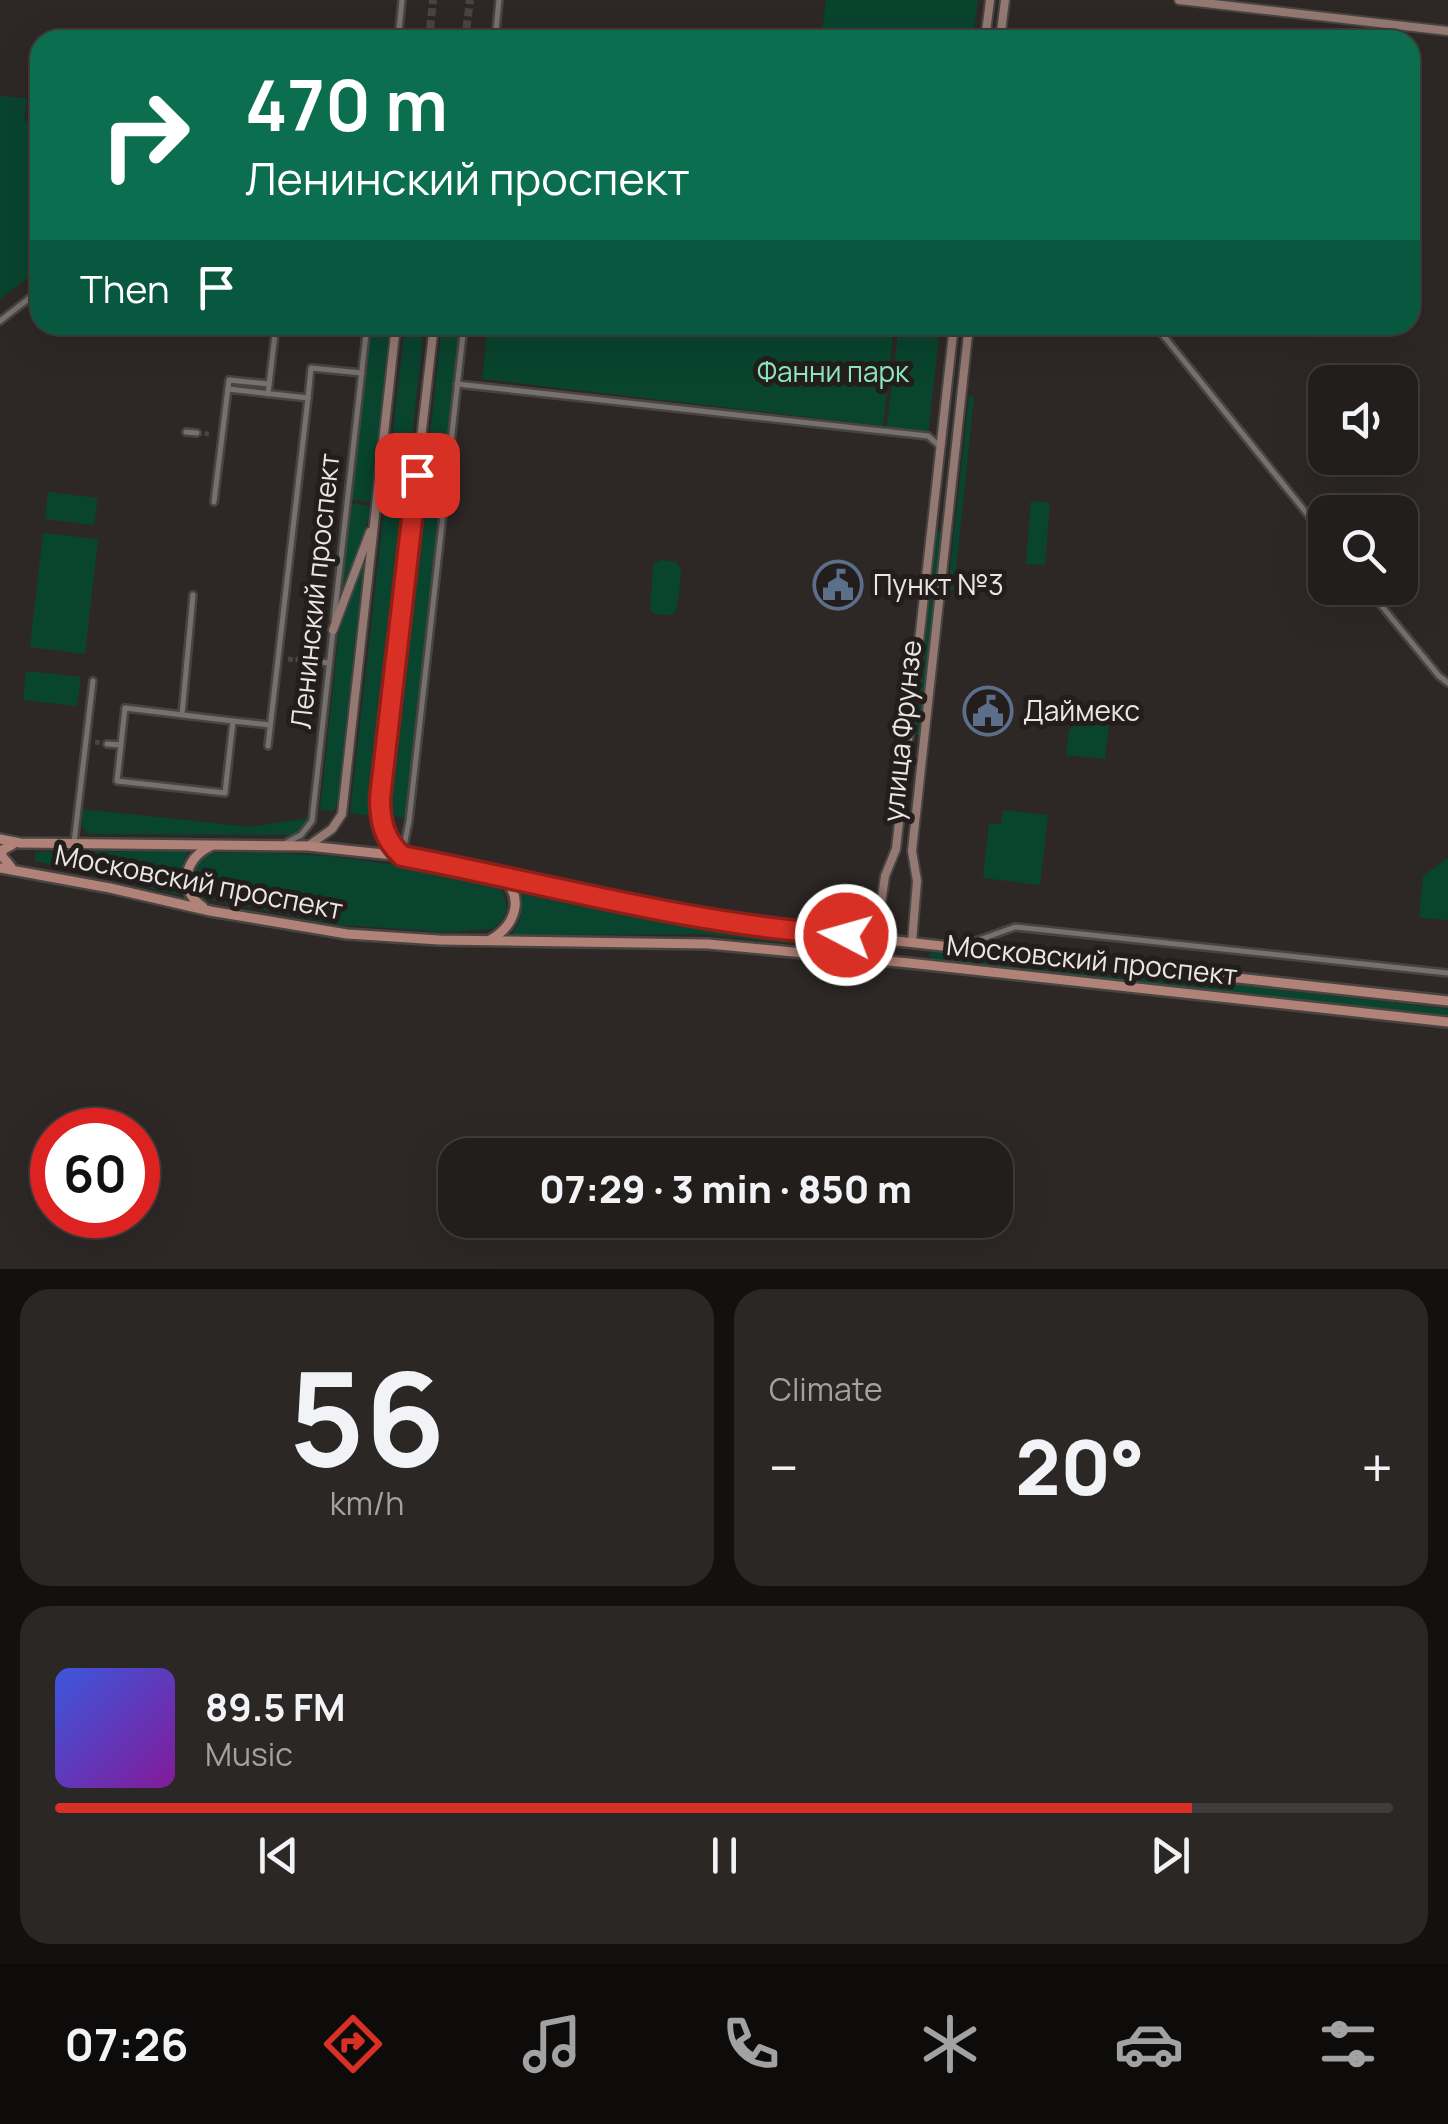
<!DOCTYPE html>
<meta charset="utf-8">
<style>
:root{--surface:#221e1c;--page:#2a2725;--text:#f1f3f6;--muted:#a2a2a3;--line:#3f3c3b;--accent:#d93025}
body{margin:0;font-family:Manrope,sans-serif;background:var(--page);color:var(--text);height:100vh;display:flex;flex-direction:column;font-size:38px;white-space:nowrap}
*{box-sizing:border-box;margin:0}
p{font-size:32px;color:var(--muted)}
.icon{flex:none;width:55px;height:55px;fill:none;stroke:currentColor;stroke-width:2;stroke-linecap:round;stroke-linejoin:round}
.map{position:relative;height:1269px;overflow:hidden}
.sheet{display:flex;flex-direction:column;gap:20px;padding:20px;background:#13100f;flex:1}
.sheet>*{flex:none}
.top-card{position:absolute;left:30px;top:30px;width:1390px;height:305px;border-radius:30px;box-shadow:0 10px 40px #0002,0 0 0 2px var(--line);background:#0b6e4f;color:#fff;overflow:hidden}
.fabs{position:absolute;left:1308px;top:365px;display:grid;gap:20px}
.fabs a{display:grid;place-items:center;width:110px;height:110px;border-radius:20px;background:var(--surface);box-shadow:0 10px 40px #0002,0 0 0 2px var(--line);font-size:50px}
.speed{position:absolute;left:30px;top:1108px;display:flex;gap:20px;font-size:50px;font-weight:700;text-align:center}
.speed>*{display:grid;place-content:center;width:130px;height:130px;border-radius:50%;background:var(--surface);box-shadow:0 10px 40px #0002,0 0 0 2px var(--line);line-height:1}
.speed .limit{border:15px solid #d22;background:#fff;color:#111}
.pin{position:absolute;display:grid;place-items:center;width:85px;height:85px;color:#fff;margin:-42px;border-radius:20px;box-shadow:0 5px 15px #0006}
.me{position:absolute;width:110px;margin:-55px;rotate:276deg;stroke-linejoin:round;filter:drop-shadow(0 0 8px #0008)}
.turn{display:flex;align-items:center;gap:35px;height:210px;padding:0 50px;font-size:45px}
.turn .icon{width:130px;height:130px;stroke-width:2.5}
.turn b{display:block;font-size:70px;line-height:85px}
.then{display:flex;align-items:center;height:95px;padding:0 50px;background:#0003;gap:20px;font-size:38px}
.big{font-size:75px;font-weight:800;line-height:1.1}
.sheet .card{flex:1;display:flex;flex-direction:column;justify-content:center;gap:15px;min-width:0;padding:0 35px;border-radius:30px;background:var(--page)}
.sheet .dial{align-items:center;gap:0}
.dial b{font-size:130px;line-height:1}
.song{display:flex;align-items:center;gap:30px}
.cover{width:120px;height:120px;border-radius:15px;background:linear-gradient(135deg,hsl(230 70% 55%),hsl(290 70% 35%))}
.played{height:10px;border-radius:5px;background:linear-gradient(90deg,var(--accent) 85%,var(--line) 85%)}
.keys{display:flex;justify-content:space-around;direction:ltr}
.heat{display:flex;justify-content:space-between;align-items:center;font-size:55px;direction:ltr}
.sheet .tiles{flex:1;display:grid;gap:20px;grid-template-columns:1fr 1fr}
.card:last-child{grid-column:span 2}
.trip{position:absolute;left:438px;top:1138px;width:575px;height:100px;border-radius:30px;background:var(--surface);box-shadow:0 10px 40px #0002,0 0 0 2px var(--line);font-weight:800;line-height:100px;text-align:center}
.dock{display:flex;height:160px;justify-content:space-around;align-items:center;background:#0e0c0b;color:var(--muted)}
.dock .icon{width:70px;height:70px}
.dock .active{color:var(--accent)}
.dock b{font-size:45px;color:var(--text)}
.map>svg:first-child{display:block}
.green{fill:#09442f}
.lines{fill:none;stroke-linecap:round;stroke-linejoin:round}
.street-tunnel{stroke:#494443;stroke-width:5;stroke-dasharray:5 2.5;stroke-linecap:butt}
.secondary-tunnel{stroke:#494443;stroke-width:8;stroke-dasharray:8 4;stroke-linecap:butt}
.street-casing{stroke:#484442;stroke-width:10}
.secondary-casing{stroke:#484442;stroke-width:12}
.primary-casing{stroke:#484442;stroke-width:14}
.street{stroke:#76706e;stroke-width:5}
.secondary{stroke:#947972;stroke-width:8}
.primary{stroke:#b18277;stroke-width:9}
.route-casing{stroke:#8d1f18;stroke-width:25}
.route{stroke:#d93025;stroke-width:18}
.labels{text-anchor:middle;stroke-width:10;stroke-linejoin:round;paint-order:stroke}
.park-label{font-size:28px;fill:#8de8be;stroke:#231e1c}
.poi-label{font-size:28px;fill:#eae6e5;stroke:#231e1c;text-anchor:start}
.street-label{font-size:28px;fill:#eae6e5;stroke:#231e1c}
</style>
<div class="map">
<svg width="1448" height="1269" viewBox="0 0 1448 1269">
<rect width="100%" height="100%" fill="#2d2826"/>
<g class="green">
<path d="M826 0H978L973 40H821Z"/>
<path d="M0 96 27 98 24 121 40 123V268L0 299Z"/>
<path d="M370 325H390L371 502 351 499Z"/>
<path d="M405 325H424L373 805 374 816 350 813Z"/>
<path d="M442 325H459L406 818 389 816Z"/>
<path d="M488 325H894L883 426 482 379Z"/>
<path d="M899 325H940L928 436 886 432Z"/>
<path d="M971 395 974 397 954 589 951 591 948 588 969 397Z"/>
<path d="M48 492 98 498 94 525 45 519Z"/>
<path d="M1031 501 1050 503 1045 565 1026 564Z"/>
<path d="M350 503 370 506 369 518 340 597Z"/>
<path d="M939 531 942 534 920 735 915 734 937 533Z"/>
<path d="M43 533 98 539 85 654 30 647Z"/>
<path d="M365 550 338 798 334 811 320 810 340 621Z"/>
<path d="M662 560 676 562 681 569C680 578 680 609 673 614 670 616 658 614 655 614L650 609 653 566 655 563Z"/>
<path d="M26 671 81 677 77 706 23 700Z"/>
<path d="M1080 720 1109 723 1105 759 1066 755 1069 730Z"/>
<path d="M82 809 251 827 308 818 307 824 298 835 89 834 82 827Z"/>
<path d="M1003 810 1048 815 1040 885 983 878 989 823 1001 824Z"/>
<path d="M186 851 187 853 181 871 183 892 180 895 35 861V852Z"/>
<path d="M209 853H273L330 856 466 875 496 885 503 892 507 908 502 920 492 929 446 932 340 925 202 898C185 882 189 863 209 853Z"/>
<path d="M1448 858V920L1419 918 1423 876Z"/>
<path d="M518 887 706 925 861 943 860 952 704 934 512 935C523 918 523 907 518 887Z"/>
<path d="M934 952 1091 969 1090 977 935 960 929 957V954Z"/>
<path d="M1095 969 1448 1009V1017L1094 977Z"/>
</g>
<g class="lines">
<g class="street-tunnel">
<path d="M197 433 209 434"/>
<path d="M288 659 301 660"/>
<path d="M95 742 107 744"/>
</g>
<g class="secondary-tunnel">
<path d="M429 40 433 0"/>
<path d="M465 40 470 0"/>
</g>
<g class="street-casing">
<g id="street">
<path d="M398 40 402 0"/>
<path d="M495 40 499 0"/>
<path d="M0 321 40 290"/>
<path d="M1155 325 1325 536"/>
<path d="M457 384 928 436 941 447"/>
<path d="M228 389 308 398 311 368 362 373"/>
<path d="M268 394 276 325"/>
<path d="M186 432 197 433"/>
<path d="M214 502 229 380 269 384"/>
<path d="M1367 588 1439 676 1448 683"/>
<path d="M334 620 367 325"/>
<path d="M301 660 329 663"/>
<path d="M125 708 233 721 225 793 117 781Z"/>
<path d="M182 715 193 595"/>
<path d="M233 721 270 725"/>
<path d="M107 744 121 745"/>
<path d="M268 746 308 398"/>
<path d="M74 843 93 681"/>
<path d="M284 844 301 835 312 821 333 631"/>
<path d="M402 856 409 821 464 325"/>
<path d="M962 946 1015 927 1448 973"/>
</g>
</g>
<g class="secondary-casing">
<g id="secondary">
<path d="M1179 0 1448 31"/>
<path d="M985 40 990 0"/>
<path d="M1000 40 1005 0"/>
<path d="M333 630 370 532"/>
<path d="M308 846 332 829 342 814 396 325"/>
<path d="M402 856C384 838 380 822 380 798L434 325"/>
<path d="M876 938 885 876 896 849 954 325"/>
<path d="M912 942 917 881 912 851 969 325"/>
</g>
</g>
<g class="primary-casing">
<g id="primary">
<path d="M0 839 20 843 308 846 402 856 497 874 713 921 1448 1001"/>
<path d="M11 867 2 856V850L12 845"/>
<path d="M0 868 110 888 210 911 347 934 439 940 708 944 909 963 1448 1022"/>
<path d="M203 907C177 890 184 858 211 846"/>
<path d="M490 940C516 925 526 896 500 876"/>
</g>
</g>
<use href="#street" class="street"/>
<use href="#secondary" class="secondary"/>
<use href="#primary" class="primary"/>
</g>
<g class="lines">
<g class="route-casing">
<path id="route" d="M417 475 380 798C380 822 384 839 402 856 549 884 696 926 846 935"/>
</g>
<use href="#route" class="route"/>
</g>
<defs>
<g id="civic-ring" transform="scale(2.5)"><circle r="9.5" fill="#231e1c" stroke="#5c6f8a" stroke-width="1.5"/><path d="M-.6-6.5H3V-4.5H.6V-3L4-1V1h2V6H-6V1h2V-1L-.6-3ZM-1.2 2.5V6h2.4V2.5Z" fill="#5c6f8a"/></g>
</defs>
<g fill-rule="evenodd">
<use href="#civic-ring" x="838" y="585"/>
<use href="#civic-ring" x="988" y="711"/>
</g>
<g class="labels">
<g class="park-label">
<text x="833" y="382">Фанни парк</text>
</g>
<g class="poi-label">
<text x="873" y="595">Пункт №3</text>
<text x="1023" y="721">Даймекс</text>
</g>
<g class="street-label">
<text transform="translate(315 591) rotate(-84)" y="10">Ленинский проспект</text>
<text transform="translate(902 731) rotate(-84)" y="10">улица Фрунзе</text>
<text transform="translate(199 882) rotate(11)" y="10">Московский проспект</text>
<text transform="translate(1092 960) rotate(6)" y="10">Московский проспект</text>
</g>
</g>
</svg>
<div class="fabs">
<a><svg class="icon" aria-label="sound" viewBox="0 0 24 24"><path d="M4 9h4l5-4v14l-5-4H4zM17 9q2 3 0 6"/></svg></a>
<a><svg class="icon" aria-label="search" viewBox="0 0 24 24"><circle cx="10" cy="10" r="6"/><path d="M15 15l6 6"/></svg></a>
</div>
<div class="speed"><div class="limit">60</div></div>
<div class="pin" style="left:417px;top:475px;background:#d93025"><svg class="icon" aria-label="arrive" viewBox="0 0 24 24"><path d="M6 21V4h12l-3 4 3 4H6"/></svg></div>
<svg class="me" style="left:846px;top:935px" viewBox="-20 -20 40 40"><circle r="17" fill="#d93025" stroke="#fff" stroke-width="3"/><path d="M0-11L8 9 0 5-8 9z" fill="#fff"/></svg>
<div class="trip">07:29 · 3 min · 850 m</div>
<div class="top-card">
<div class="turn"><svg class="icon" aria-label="right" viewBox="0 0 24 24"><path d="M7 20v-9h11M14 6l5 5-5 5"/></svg><div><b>470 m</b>Ленинский проспект</div></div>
<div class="then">Then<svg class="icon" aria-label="arrive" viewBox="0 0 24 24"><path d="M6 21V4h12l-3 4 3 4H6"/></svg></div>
</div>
</div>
<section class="sheet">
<div class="tiles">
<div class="card dial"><b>56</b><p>km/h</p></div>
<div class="card"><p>Climate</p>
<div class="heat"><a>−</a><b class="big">20°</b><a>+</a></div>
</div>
<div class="card">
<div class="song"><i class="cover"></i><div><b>89.5 FM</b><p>Music</p></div></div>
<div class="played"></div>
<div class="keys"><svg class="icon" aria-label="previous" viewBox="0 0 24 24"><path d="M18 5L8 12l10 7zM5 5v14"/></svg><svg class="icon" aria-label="pause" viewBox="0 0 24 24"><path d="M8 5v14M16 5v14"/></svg><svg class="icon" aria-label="next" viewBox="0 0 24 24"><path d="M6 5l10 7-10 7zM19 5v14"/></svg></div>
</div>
</div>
</section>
<nav class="dock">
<b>07:26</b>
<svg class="icon active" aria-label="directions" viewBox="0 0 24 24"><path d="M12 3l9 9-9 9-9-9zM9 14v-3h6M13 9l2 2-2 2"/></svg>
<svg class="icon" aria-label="music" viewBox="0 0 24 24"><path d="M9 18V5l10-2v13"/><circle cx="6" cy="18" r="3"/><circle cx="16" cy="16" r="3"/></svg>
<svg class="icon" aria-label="phone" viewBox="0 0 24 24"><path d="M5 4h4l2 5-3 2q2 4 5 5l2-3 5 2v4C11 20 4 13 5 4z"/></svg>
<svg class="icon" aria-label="climate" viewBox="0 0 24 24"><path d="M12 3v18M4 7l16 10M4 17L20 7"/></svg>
<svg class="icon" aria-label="car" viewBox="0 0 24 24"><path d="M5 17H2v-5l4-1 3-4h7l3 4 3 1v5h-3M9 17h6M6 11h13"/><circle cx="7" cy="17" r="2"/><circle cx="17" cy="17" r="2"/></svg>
<svg class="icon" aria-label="filters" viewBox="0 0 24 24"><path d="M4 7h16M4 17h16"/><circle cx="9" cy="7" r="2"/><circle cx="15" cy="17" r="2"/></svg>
</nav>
